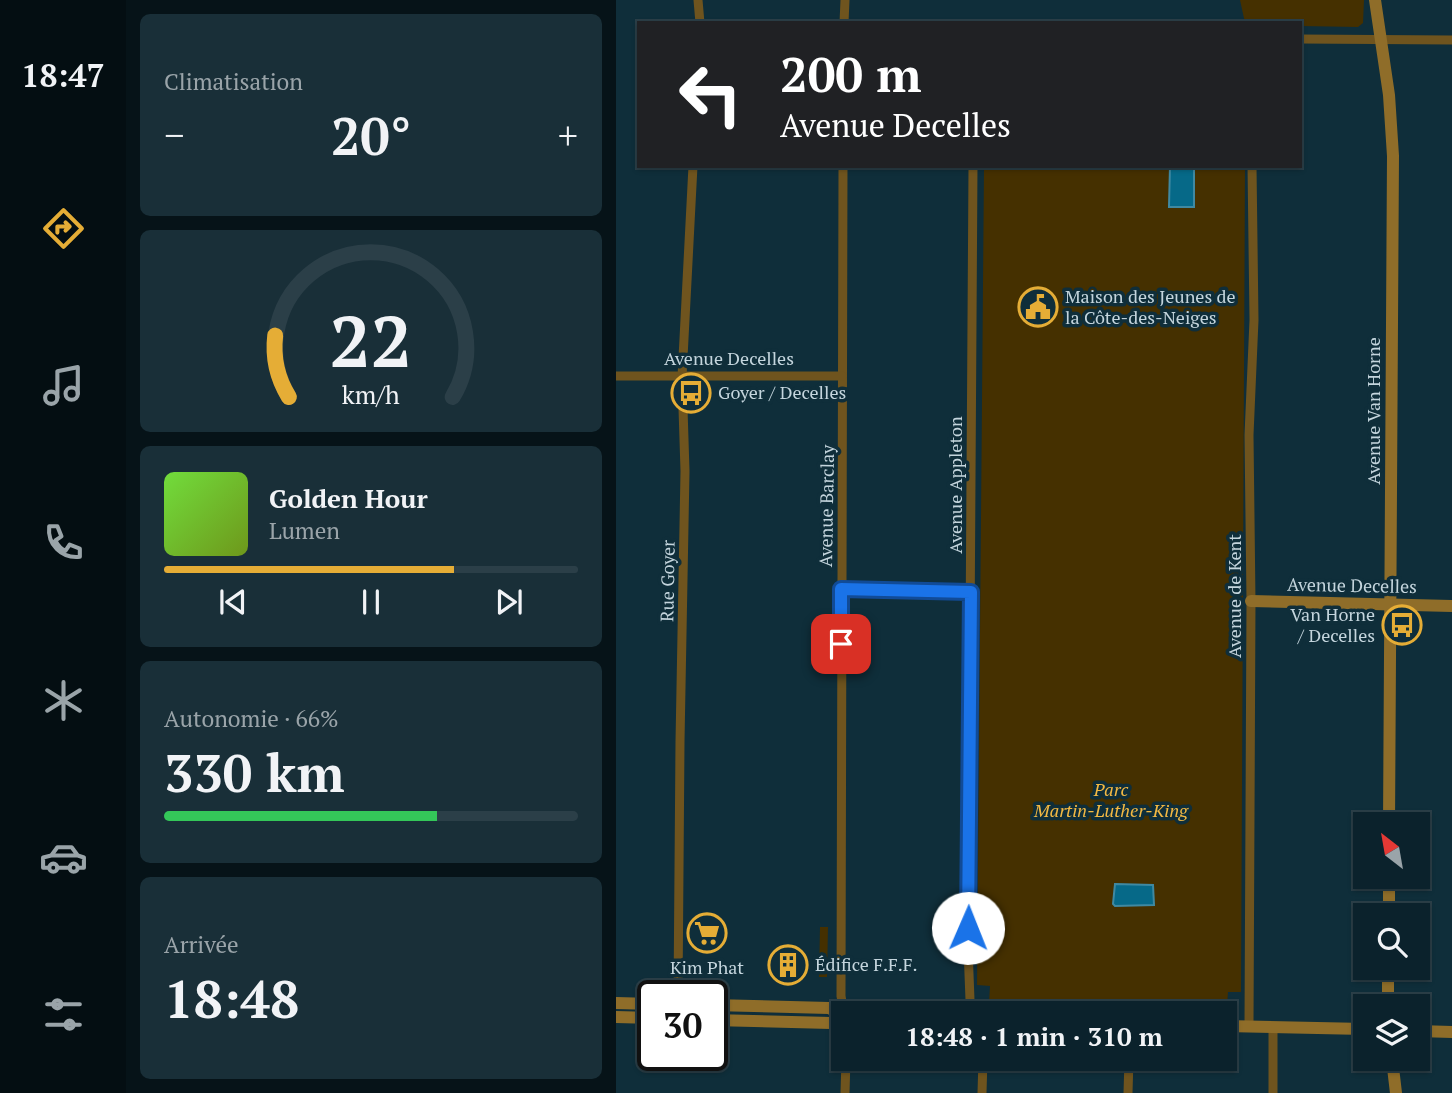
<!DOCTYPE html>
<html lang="fr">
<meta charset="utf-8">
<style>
:root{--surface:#0b222c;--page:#192f38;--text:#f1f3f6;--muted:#9aa4a9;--line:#2b3f48;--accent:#e5ad36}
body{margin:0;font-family:"PT Serif",serif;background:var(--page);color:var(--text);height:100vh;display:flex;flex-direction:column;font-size:26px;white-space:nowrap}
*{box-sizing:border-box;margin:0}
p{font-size:23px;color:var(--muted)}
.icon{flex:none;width:38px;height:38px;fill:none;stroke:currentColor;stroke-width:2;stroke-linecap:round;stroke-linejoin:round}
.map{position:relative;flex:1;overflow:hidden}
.panel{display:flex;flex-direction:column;gap:14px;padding:14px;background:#061318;width:490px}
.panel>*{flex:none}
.guide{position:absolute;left:21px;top:21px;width:665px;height:147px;border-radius:0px;box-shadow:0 2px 5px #0004,0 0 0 2px var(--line);background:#202124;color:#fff;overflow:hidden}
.needle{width:46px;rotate:329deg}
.controls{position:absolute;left:737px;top:812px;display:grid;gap:14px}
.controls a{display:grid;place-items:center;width:77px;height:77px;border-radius:0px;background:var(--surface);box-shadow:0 2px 5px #0004,0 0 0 2px var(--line);font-size:35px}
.speed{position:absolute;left:21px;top:980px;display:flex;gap:14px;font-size:35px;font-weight:700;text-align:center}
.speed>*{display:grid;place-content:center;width:91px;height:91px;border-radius:50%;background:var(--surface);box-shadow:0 2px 5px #0004,0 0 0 2px var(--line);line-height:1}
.speed .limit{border:4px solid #111;border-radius:10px;background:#fff;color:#111}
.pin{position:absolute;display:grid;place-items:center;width:60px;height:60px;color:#fff;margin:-30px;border-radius:14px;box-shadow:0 4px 10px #0006}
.me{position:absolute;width:77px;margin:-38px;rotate:1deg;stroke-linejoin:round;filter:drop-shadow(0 0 5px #0008)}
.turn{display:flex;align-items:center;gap:24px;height:147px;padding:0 28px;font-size:32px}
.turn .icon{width:91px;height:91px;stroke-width:2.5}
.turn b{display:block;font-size:49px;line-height:60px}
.big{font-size:52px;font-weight:600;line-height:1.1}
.panel .widget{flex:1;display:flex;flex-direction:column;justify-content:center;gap:10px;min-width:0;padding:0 24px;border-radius:10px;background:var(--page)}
.panel .dial{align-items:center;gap:0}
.dial svg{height:182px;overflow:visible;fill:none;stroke:var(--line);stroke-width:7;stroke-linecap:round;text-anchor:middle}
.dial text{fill:var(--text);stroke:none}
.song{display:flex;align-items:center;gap:21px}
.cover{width:84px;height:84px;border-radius:10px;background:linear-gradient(135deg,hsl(100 70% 55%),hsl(80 70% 35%))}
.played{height:7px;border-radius:4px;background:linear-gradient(90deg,var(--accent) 70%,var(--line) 70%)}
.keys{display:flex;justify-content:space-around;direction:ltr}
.heat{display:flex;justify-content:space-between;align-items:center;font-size:38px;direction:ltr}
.charge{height:10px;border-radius:5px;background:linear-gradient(90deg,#34c759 66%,var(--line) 0)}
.trip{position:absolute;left:215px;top:1001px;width:406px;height:70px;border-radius:0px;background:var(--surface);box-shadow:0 2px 5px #0004,0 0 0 2px var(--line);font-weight:600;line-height:70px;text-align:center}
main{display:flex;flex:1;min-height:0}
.dock{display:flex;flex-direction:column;width:126px;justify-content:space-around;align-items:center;background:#040e12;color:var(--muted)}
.dock .icon{width:49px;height:49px}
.dock .active{color:var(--accent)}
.dock b{font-size:32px;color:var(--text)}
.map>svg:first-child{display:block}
.green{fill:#453000}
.water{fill:#066988;stroke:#3f89a2;stroke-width:2}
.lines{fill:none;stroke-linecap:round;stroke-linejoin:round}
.street{stroke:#6f541e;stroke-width:9}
.secondary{stroke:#8f6d29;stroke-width:12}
.route-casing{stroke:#114b97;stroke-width:18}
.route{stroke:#1a73e8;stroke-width:12}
.labels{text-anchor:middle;stroke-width:7;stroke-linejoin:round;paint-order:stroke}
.poi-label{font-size:18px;fill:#c4d5dd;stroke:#0f2e3a;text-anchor:start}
.street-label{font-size:18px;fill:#c4d5dd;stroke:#0f2e3a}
.park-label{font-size:18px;font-style:italic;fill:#f3b943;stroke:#0f2e3a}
</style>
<main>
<nav class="dock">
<b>18:47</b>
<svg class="icon active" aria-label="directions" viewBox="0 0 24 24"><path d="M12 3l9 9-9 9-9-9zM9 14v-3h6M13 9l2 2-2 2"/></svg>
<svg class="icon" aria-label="music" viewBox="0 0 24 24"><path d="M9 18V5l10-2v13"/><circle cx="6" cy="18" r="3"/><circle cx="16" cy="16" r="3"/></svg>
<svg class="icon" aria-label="phone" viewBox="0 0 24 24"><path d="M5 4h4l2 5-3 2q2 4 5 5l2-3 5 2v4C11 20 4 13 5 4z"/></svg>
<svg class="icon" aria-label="climate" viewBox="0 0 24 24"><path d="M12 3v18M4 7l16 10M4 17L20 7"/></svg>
<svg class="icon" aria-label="car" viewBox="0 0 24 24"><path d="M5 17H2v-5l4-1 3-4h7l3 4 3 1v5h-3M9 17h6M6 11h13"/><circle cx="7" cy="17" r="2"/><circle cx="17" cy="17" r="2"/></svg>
<svg class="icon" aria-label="filters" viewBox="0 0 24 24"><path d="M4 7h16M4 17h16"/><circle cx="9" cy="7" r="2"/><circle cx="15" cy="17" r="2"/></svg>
</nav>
<section class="panel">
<div class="widget"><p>Climatisation</p>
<div class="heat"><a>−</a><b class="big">20°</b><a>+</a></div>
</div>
<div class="widget dial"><svg viewBox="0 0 100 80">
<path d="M14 69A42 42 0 1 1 86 69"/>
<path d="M14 69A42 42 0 0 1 8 42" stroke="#e5ad36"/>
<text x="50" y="56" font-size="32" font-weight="700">22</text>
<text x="50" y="72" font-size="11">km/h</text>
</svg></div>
<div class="widget">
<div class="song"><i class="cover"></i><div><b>Golden Hour</b><p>Lumen</p></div></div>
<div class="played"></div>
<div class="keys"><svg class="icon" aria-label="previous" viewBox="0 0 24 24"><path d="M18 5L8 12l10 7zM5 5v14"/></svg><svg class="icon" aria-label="pause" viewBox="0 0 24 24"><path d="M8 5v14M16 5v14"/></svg><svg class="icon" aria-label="next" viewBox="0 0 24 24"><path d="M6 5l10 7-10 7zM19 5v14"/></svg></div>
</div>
<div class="widget"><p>Autonomie · 66%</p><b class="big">330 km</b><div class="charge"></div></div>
<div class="widget"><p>Arrivée</p><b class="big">18:48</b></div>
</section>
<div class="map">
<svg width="836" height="1093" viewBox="0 0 836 1093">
<rect width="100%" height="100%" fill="#0f2e3a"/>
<g class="green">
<path d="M624 0H748L747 23 742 27 684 26V23H629Z"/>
<path d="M368 166H629L625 992H612L611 1007 373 1002 374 986 361 985Z"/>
<path d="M204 927H212L211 977H203Z"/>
</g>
<g class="water">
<path d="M554 166H578V207H553Z"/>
<path d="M499 884 537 885 538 905 499 906 497 904Z"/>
</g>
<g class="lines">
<g class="street">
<path d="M82 0 84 23"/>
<path d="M228 23 229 0"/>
<path d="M684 39 836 40"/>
<path d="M227 166 225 996 228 1013"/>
<path d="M357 166 352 948 354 1000 358 1013"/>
<path d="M0 376H226"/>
<path d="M225 589 355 592"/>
<path d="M62 996 64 742 69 471 66 377 77 166"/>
<path d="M633 1026 635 601 633 435 638 320 636 166"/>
<path d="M229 1093 230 1059"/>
<path d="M366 1093 367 1059"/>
<path d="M512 1093 513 1059"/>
<path d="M657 1093V1027"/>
</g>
<g class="secondary">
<path d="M759 0 773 95 777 156 773 824"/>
<path d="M635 601 836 606"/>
<path d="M773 915V877"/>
<path d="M0 1003 37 1004"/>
<path d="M96 1005 213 1008 228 1016"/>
<path d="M772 1006V968"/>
<path d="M0 1017 37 1018"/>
<path d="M96 1020 215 1023 228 1017"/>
<path d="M609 1026 749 1029"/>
<path d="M802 1031 836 1032"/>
<path d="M776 1059 780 1093"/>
</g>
</g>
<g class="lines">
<g class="route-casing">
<path id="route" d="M225 644V589L355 592 352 928"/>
</g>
<use href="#route" class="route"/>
</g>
<defs>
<g id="civic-ring" transform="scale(2.0125)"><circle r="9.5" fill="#0f2e3a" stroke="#e5ad36" stroke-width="1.5"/><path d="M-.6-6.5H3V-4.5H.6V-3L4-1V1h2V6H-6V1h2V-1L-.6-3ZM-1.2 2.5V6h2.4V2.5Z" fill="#e5ad36"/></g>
<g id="bus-ring" transform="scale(2.0125)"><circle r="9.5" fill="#0f2e3a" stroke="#e5ad36" stroke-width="1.5"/><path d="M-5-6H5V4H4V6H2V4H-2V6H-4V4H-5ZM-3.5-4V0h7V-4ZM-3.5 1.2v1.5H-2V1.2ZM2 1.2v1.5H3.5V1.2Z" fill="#e5ad36"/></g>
<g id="supermarket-ring" transform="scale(2.0125)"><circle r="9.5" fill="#0f2e3a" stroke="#e5ad36" stroke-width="1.5"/><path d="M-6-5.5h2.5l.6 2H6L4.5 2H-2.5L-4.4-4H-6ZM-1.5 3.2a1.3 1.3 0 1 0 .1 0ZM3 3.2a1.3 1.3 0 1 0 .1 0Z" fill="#e5ad36"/></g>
<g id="building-ring" transform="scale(2.0125)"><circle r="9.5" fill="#0f2e3a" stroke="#e5ad36" stroke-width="1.5"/><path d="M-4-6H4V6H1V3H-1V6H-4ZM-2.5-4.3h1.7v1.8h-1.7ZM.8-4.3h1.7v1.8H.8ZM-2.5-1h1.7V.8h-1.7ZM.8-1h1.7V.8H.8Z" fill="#e5ad36"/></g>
</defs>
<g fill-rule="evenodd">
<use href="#civic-ring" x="422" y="307"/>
<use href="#bus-ring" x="75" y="393"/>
<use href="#bus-ring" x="786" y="625"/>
<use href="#supermarket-ring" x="91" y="933"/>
<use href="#building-ring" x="172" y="965"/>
</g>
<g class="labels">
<g class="poi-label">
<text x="449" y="303">Maison des Jeunes de<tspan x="449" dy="21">la Côte-des-Neiges</tspan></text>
<text x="102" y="399">Goyer / Decelles</text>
<text x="759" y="621" text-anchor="end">Van Horne<tspan x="759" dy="21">/ Decelles</tspan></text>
<text x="199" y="971">Édifice F.F.F.</text>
<text x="91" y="974" text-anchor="middle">Kim Phat</text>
</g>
<g class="street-label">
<text x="113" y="365">Avenue Decelles</text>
<text transform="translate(758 411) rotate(-90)" y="6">Avenue Van Horne</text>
<text transform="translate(340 485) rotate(-90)" y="6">Avenue Appleton</text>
<text transform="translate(211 506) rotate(-89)" y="6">Avenue Barclay</text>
<text transform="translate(52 581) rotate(-89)" y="6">Rue Goyer</text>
<text transform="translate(736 586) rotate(1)" y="6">Avenue Decelles</text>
<text transform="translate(619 596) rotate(-90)" y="6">Avenue de Kent</text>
</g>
<g class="park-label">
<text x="495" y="796">Parc<tspan x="495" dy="21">Martin-Luther-King</tspan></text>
</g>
</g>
</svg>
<div class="controls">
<a><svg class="needle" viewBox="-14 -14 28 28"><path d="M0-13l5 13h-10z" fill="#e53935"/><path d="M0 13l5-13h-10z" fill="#9aa4a9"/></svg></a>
<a><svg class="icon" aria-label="search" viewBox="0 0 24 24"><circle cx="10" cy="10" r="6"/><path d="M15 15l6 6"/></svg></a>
<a><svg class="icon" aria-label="layers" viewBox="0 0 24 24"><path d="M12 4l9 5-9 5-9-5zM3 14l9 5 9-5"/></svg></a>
</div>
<div class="speed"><div class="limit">30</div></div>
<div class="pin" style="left:225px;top:644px;background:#d93025"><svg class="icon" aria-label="arrive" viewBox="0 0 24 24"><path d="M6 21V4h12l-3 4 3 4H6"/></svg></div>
<svg class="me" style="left:352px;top:928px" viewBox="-20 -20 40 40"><circle r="19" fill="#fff"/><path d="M0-13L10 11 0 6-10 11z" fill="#1a73e8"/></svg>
<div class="trip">18:48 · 1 min · 310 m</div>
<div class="guide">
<div class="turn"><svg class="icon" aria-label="left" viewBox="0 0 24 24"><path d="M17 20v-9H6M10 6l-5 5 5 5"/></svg><div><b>200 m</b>Avenue Decelles</div></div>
</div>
</div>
</main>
